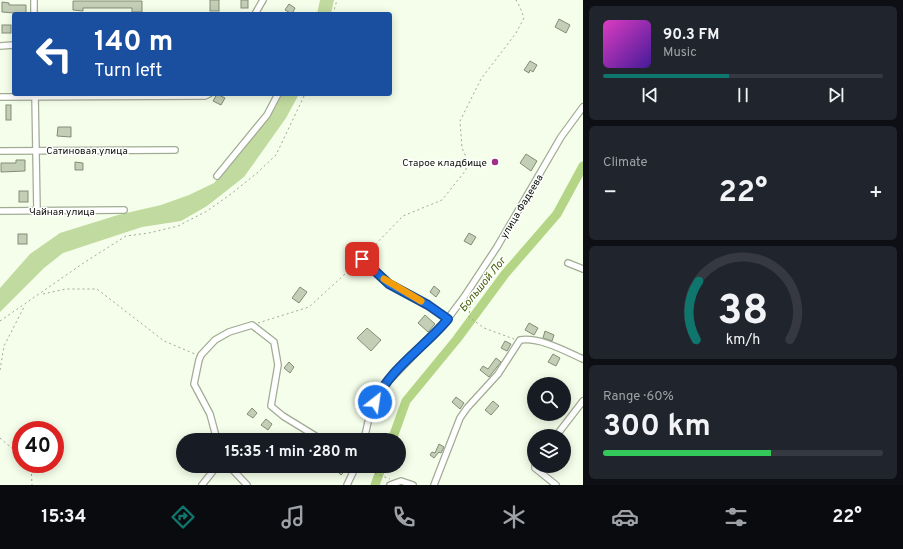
<!DOCTYPE html>
<meta charset="utf-8">
<style>
:root{--surface:#171b24;--page:#20242c;--text:#f1f3f6;--muted:#9ea1a6;--line:#363941;--accent:#0f766e}
body{margin:0;font-family:Overpass,sans-serif;background:var(--page);color:var(--text);height:100vh;display:flex;flex-direction:column;font-size:15px;white-space:nowrap}
*{box-sizing:border-box;margin:0}
p{font-size:13px;color:var(--muted)}
.icon{flex:none;width:22px;height:22px;fill:none;stroke:currentColor;stroke-width:2;stroke-linecap:round;stroke-linejoin:round}
.map{position:relative;flex:1;overflow:hidden}
.sheet{display:flex;flex-direction:column;gap:6px;padding:6px;background:#0d0f14;width:320px}
.sheet>*{flex:none}
.top-card{position:absolute;left:12px;top:12px;width:380px;height:84px;border-radius:4px;box-shadow:0 2px 10px #0003;background:#1a4fa0;color:#fff;overflow:hidden}
.controls{position:absolute;left:527px;top:377px;display:grid;gap:8px}
.controls a{display:grid;place-items:center;width:44px;height:44px;border-radius:50%;background:var(--surface);box-shadow:0 2px 10px #0003;font-size:20px}
.speed{position:absolute;left:12px;top:421px;display:flex;gap:8px;font-size:20px;font-weight:700;text-align:center}
.speed>*{display:grid;place-content:center;width:52px;height:52px;border-radius:50%;background:var(--surface);box-shadow:0 2px 10px #0003;line-height:1}
.speed .limit{border:6px solid #d22;background:#fff;color:#111}
.pin{position:absolute;display:grid;place-items:center;width:34px;height:34px;color:#fff;margin:-17px;border-radius:8px;box-shadow:0 2px 6px #0006}
.me{position:absolute;width:44px;margin:-22px;rotate:30deg;stroke-linejoin:round;filter:drop-shadow(0 0 3px #0008)}
.turn{display:flex;align-items:center;gap:14px;height:84px;padding:0 16px;font-size:18px}
.turn .icon{width:52px;height:52px;stroke-width:2.5}
.turn b{display:block;font-size:28px;line-height:34px}
.big{font-size:30px;font-weight:700;line-height:1.1}
.sheet .tile{flex:1;display:flex;flex-direction:column;justify-content:center;gap:6px;min-width:0;padding:0 14px;border-radius:6px;background:var(--page)}
.sheet .dial{align-items:center;gap:0}
.dial svg{height:104px;overflow:visible;fill:none;stroke:var(--line);stroke-width:7;stroke-linecap:round;text-anchor:middle}
.dial text{fill:var(--text);stroke:none}
.song{display:flex;align-items:center;gap:12px}
.cover{width:48px;height:48px;border-radius:6px;background:linear-gradient(135deg,hsl(310 70% 55%),hsl(260 70% 35%))}
.played{height:4px;border-radius:2px;background:linear-gradient(90deg,var(--accent) 45%,var(--line) 45%)}
.keys{display:flex;justify-content:space-around;direction:ltr}
.heat{display:flex;justify-content:space-between;align-items:center;font-size:22px;direction:ltr}
.charge{height:6px;border-radius:3px;background:linear-gradient(90deg,#34c759 60%,var(--line) 0)}
.trip{position:absolute;left:176px;top:433px;width:230px;height:40px;border-radius:20px;background:var(--surface);box-shadow:0 2px 10px #0003;font-weight:700;line-height:40px;text-align:center}
.tabs{display:flex;height:64px;justify-content:space-around;align-items:center;background:#090b0e;color:var(--muted)}
.tabs .icon{width:28px;height:28px}
.tabs .active{color:var(--accent)}
.tabs b{font-size:18px;color:var(--text)}
main{display:flex;flex:1;min-height:0}
.map>svg:first-child{display:block}
.green{fill:#c1da9f}
.lines{fill:none;stroke-linecap:round;stroke-linejoin:round}
.river{stroke:#b3d585;stroke-width:9}
.building{fill:#c3ceb6;stroke:#838d76}
.minor-casing{stroke:#a1ac94;stroke-width:8}
.path{stroke:#a0a797;stroke-width:1;stroke-dasharray:2 3;stroke-linecap:butt}
.minor{stroke:#fff;stroke-width:5.5}
.route-casing{stroke:#114b97;stroke-width:10}
.route{stroke:#1a73e8;stroke-width:7}
.slow{stroke:#f59e0b;stroke-width:7}
.poi-dot{fill:#a12e8a;stroke:#fff;stroke-width:1.5}
.labels{text-anchor:middle;stroke-width:3;stroke-linejoin:round;paint-order:stroke}
.street-label{font-size:10px;fill:#0d1108;stroke:#fff}
.poi-label{font-size:10px;fill:#0d1108;stroke:#fff;text-anchor:end}
.water-label{font-size:11px;font-style:italic;fill:#3f5b00;stroke:#fff}
</style>
<main>
<div class="map">
<svg width="583" height="485" viewBox="0 0 583 485">
<rect width="100%" height="100%" fill="#f5feea"/>
<g class="green">
<path d="M320 0H334L331 14H317Z"/>
<path d="M280 94H299L286 118 244 177 207 206 181 221 142 227 63 253 44 268 0 312V288L30 254 60 233 118 215 161 205 189 195 214 183 264 124Z"/>
</g>
<g class="lines">
<g class="river">
<path d="M392 440 406 401 457 339 505 274 557 214 583 166"/>
<path d="M375 485 382 466"/>
</g>
</g>
<g class="building">
<rect x="210" y="0" width="9" height="11"/>
<rect x="241" y="0" width="7" height="8"/>
<path d="M73 1H142V12H132V8H83V11L73 10Z"/>
<path d="M2 2 9 3V5H26V14L2 12Z"/>
<path d="M289 4 295 8 292 14 285 10Z"/>
<path d="M559 19 570 25 566 33 555 27Z"/>
<rect x="2" y="25" width="9" height="8"/>
<path d="M530 61 537 65 533 72 530 70 529 73 524 70Z"/>
<path d="M217 94 225 98 221 105 213 101Z"/>
<rect x="6" y="105" width="5" height="15"/>
<path d="M58 127H71V137L57 136Z"/>
<path d="M526 154 537 161 531 171 520 163Z"/>
<path d="M16 160H25V171L1 172V163H16Z"/>
<path d="M75 162 83 163V170H75Z"/>
<rect x="19" y="191" width="9" height="11"/>
<path d="M469 233 476 237 471 245 464 241Z"/>
<rect x="18" y="234" width="9" height="10"/>
<path d="M434 286 440 291 436 297 430 292Z"/>
<path d="M300 287 307 292 299 303 292 298Z"/>
<path d="M425 315 435 324 428 332 418 323Z"/>
<path d="M529 323 538 328 534 335 525 330Z"/>
<path d="M367 328 381 340 371 351 357 338Z"/>
<path d="M545 331 554 335 552 341 543 338Z"/>
<path d="M505 341 511 344 507 351 501 348Z"/>
<path d="M553 354 560 358 556 366 548 362Z"/>
<path d="M496 358 501 362 489 377 480 370 483 366 488 369Z"/>
<path d="M289 362 294 367 290 373 284 368Z"/>
<path d="M456 397 464 403 460 409 452 402Z"/>
<path d="M493 401 499 406 491 415 485 410Z"/>
<path d="M252 408 257 413 253 418 247 414Z"/>
<path d="M266 419 272 424 268 430 261 425Z"/>
<path d="M439 444 444 447 441 453 439 452 434 458 430 455 432 452 435 453Z"/>
<path d="M336 466H344L347 469 341 475 334 468Z"/>
</g>
<g class="lines">
<g class="minor-casing">
<g id="minor">
<path d="M34 0V14"/>
<path d="M255 14 263 0"/>
<path d="M0 46 14 45"/>
<path d="M35 94 37 211"/>
<path d="M0 97 205 96 209 94"/>
<path d="M0 151 175 150"/>
<path d="M217 176 267 115 278 94"/>
<path d="M0 211 124 210"/>
<path d="M362 259 389 284 428 305 448 319"/>
<path d="M568 263 583 269"/>
<path d="M556 436 583 401"/>
<path d="M217 440 210 414 194 384 199 360 201 355 215 340 229 332 252 325 274 342 278 365 271 406 283 416 322 440"/>
<path d="M364 440 370 413 380 390 443 325 464 297 497 247 561 137 583 107"/>
<path d="M229 466 247 485"/>
<path d="M535 466V468L556 485"/>
<path d="M202 485 217 466"/>
<path d="M347 485 356 466"/>
<path d="M390 485 401 481 413 485"/>
<path d="M434 485 460 418 467 408 498 374 520 340C540 337 565 351 583 359"/>
</g>
</g>
<g class="path">
<path d="M333 14 337 0"/>
<path d="M365 255 403 216 442 200 466 170 467 159 462 148 460 121 481 79 516 33 524 18 520 7 516 0"/>
<path d="M43 294 66 289H97L164 341 195 354"/>
<path d="M471 296 469 317 484 328 514 339"/>
<path d="M0 321 85 262 126 236 149 233 178 226 207 211 231 194 257 173 276 155 305 94"/>
<path d="M258 323 309 307 357 263"/>
<path d="M0 370 4 346 24 307"/>
<path d="M0 438 21 456"/>
<path d="M31 464 32 485"/>
<path d="M361 468 390 479"/>
</g>
<use href="#minor" class="minor"/>
</g>
<g class="lines">
<g class="route-casing">
<path id="route" d="M362 259 389 284 428 305 448 319C425 347 390 368 375 402"/>
</g>
<use href="#route" class="route"/>
<path class="slow" d="M384 279 421 301"/>
</g>
<circle class="poi-dot" cx="495" cy="162" r="4"/>
<g class="labels">
<g class="street-label">
<text x="87" y="154">Сатиновая улица</text>
<text transform="translate(521 206) rotate(-59)" y="4">улица Фадеева</text>
<text x="62" y="215">Чайная улица</text>
</g>
<g class="poi-label">
<text x="487" y="166">Старое кладбище</text>
</g>
<g class="water-label">
<text transform="translate(482 284) rotate(-51)" y="4">Большой Лог</text>
</g>
</g>
</svg>
<div class="controls">
<a><svg class="icon" aria-label="search" viewBox="0 0 24 24"><circle cx="10" cy="10" r="6"/><path d="M15 15l6 6"/></svg></a>
<a><svg class="icon" aria-label="layers" viewBox="0 0 24 24"><path d="M12 4l9 5-9 5-9-5zM3 14l9 5 9-5"/></svg></a>
</div>
<div class="speed"><div class="limit">40</div></div>
<div class="pin" style="left:362px;top:259px;background:#d93025"><svg class="icon" aria-label="arrive" viewBox="0 0 24 24"><path d="M6 21V4h12l-3 4 3 4H6"/></svg></div>
<svg class="me" style="left:375px;top:402px" viewBox="-20 -20 40 40"><circle r="17" fill="#1a73e8" stroke="#fff" stroke-width="3"/><path d="M0-11L8 9 0 5-8 9z" fill="#fff"/></svg>
<div class="trip">15:35 · 1 min · 280 m</div>
<div class="top-card">
<div class="turn"><svg class="icon" aria-label="left" viewBox="0 0 24 24"><path d="M17 20v-9H6M10 6l-5 5 5 5"/></svg><div><b>140 m</b>Turn left</div></div>
</div>
</div>
<section class="sheet">
<div class="tile">
<div class="song"><i class="cover"></i><div><b>90.3 FM</b><p>Music</p></div></div>
<div class="played"></div>
<div class="keys"><svg class="icon" aria-label="previous" viewBox="0 0 24 24"><path d="M18 5L8 12l10 7zM5 5v14"/></svg><svg class="icon" aria-label="pause" viewBox="0 0 24 24"><path d="M8 5v14M16 5v14"/></svg><svg class="icon" aria-label="next" viewBox="0 0 24 24"><path d="M6 5l10 7-10 7zM19 5v14"/></svg></div>
</div>
<div class="tile"><p>Climate</p>
<div class="heat"><a>−</a><b class="big">22°</b><a>+</a></div>
</div>
<div class="tile dial"><svg viewBox="0 0 100 80">
<path d="M14 69A42 42 0 1 1 86 69"/>
<path d="M14 69A42 42 0 0 1 16 24" stroke="#0f766e"/>
<text x="50" y="56" font-size="32" font-weight="700">38</text>
<text x="50" y="72" font-size="11">km/h</text>
</svg></div>
<div class="tile"><p>Range · 60%</p><b class="big">300 km</b><div class="charge"></div></div>
</section>
</main>
<nav class="tabs">
<b>15:34</b>
<svg class="icon active" aria-label="directions" viewBox="0 0 24 24"><path d="M12 3l9 9-9 9-9-9zM9 14v-3h6M13 9l2 2-2 2"/></svg>
<svg class="icon" aria-label="music" viewBox="0 0 24 24"><path d="M9 18V5l10-2v13"/><circle cx="6" cy="18" r="3"/><circle cx="16" cy="16" r="3"/></svg>
<svg class="icon" aria-label="phone" viewBox="0 0 24 24"><path d="M5 4h4l2 5-3 2q2 4 5 5l2-3 5 2v4C11 20 4 13 5 4z"/></svg>
<svg class="icon" aria-label="climate" viewBox="0 0 24 24"><path d="M12 3v18M4 7l16 10M4 17L20 7"/></svg>
<svg class="icon" aria-label="car" viewBox="0 0 24 24"><path d="M5 17H2v-5l4-1 3-4h7l3 4 3 1v5h-3M9 17h6M6 11h13"/><circle cx="7" cy="17" r="2"/><circle cx="17" cy="17" r="2"/></svg>
<svg class="icon" aria-label="filters" viewBox="0 0 24 24"><path d="M4 7h16M4 17h16"/><circle cx="9" cy="7" r="2"/><circle cx="15" cy="17" r="2"/></svg>
<b>22°</b>
</nav>
